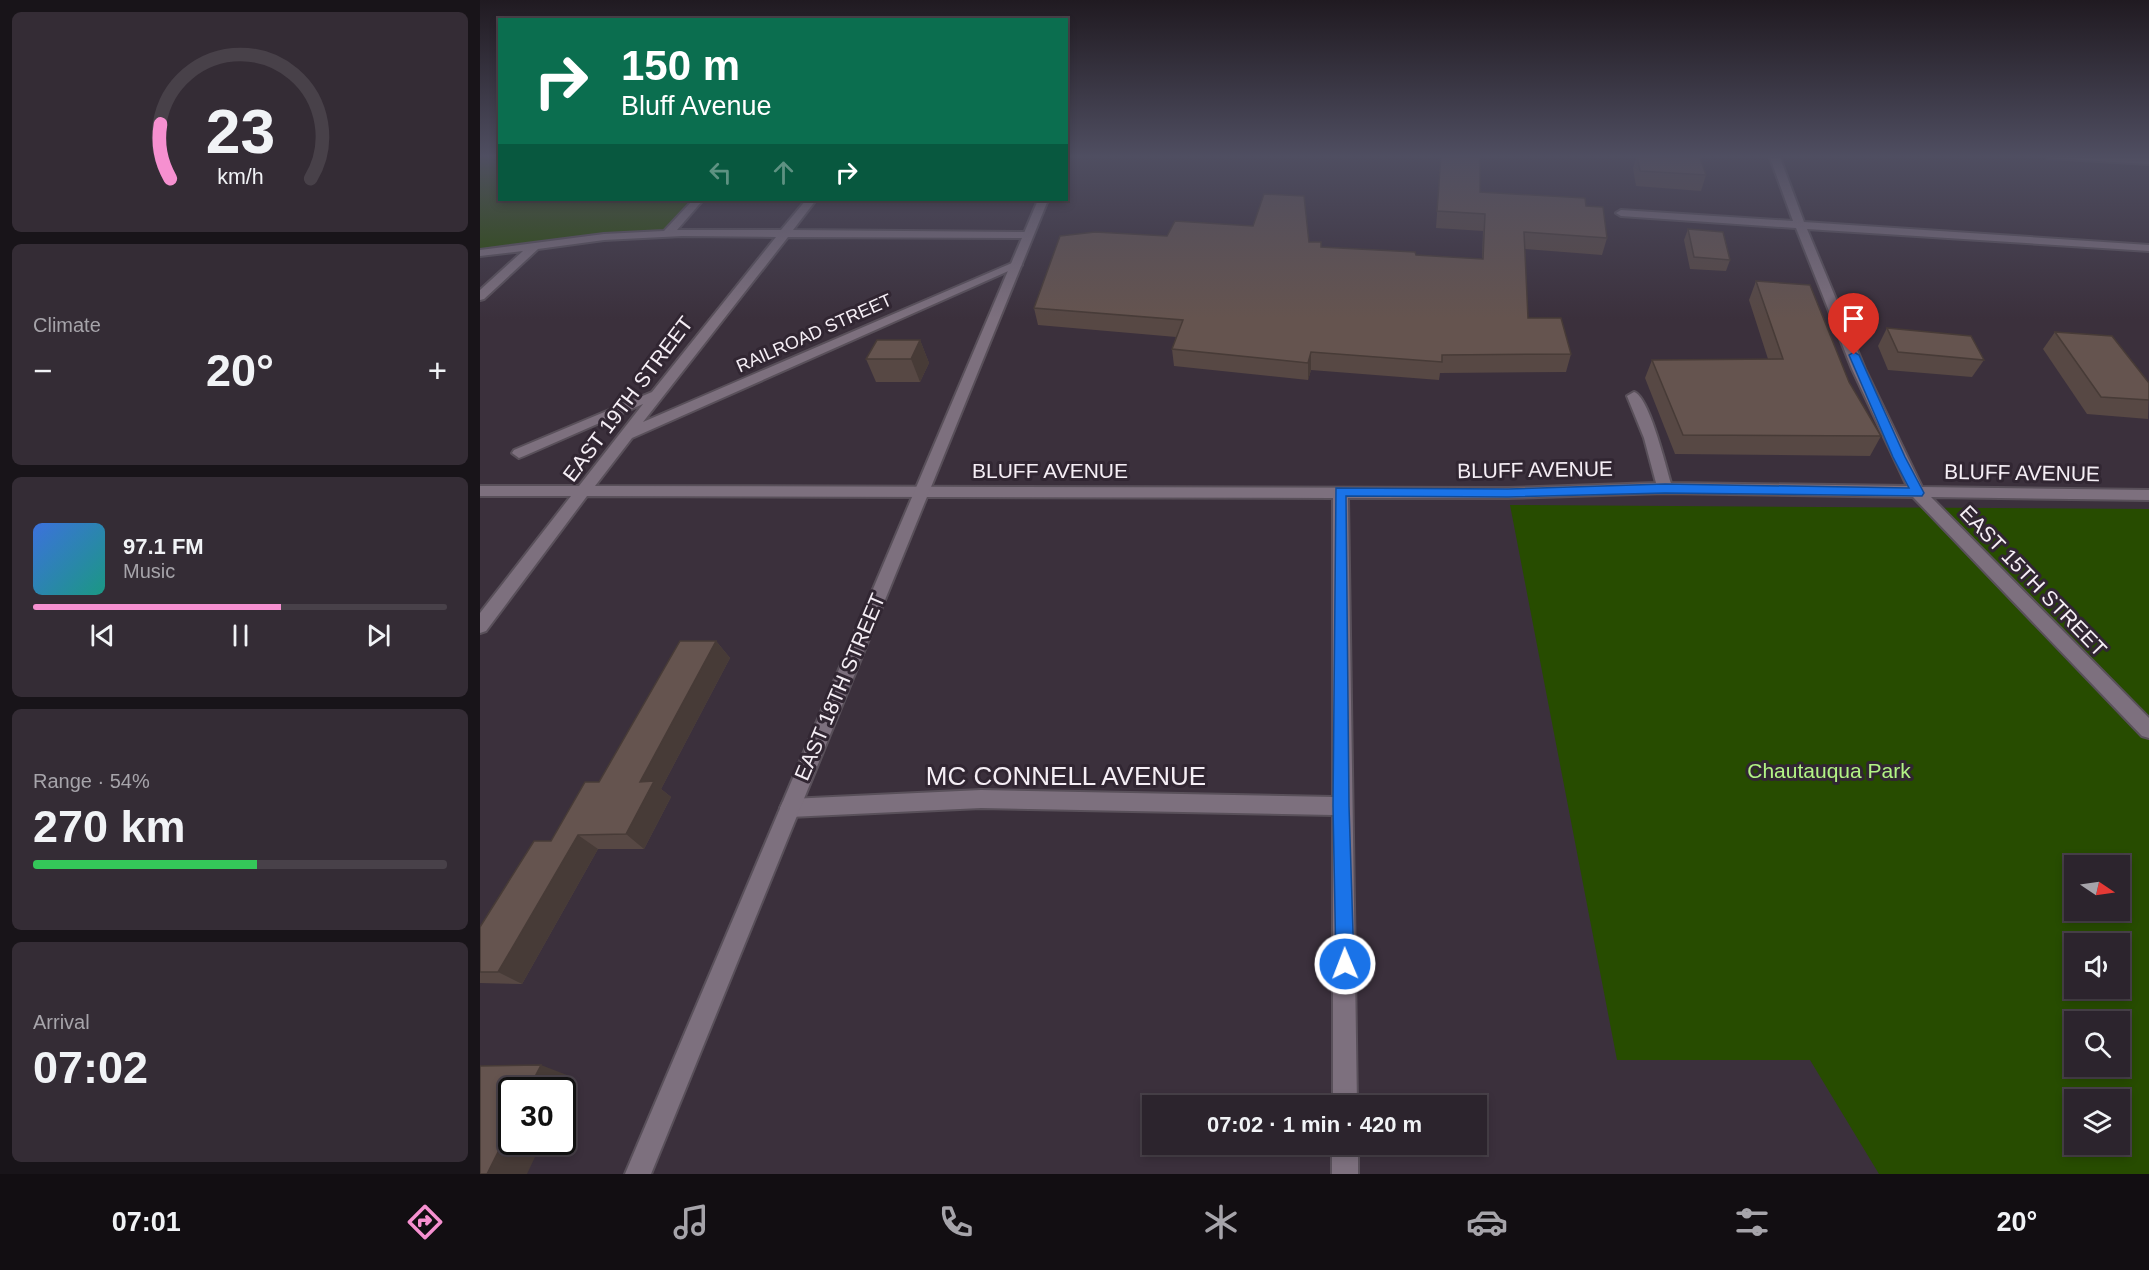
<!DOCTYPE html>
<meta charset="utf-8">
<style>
:root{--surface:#2c242d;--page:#342c35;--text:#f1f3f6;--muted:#a6a4aa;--line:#484149;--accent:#f690d0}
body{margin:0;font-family:Helvetica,sans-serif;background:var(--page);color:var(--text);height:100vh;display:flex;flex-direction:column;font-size:22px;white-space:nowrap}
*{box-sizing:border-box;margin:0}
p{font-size:20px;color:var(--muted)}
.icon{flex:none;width:33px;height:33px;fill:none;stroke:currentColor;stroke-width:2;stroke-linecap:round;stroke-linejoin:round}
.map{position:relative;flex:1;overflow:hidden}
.side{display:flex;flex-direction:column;gap:12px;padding:12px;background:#181419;width:480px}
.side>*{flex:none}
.top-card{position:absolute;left:18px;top:18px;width:570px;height:183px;border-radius:0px;box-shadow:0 3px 9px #0003,0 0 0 2px var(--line);background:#0b6e4f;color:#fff;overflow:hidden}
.needle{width:39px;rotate:103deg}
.controls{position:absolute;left:1584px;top:855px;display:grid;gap:12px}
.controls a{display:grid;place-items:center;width:66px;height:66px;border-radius:0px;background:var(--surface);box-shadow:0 3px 9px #0003,0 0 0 2px var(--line);font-size:30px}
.speed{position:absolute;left:18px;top:1077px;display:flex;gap:12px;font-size:30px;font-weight:700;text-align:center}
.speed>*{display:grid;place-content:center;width:78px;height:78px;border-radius:50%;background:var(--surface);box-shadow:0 3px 9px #0003,0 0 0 2px var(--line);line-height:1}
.speed .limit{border:3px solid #111;border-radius:9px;background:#fff;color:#111}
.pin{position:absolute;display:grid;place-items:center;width:51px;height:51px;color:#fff;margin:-62px -26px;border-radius:50% 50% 50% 0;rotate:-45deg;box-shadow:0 0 6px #0007}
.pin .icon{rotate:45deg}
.me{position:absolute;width:66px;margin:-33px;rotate:359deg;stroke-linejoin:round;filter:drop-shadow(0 0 4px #0008)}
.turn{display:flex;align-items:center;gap:21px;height:126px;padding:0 24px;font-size:27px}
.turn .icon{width:78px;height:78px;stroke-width:2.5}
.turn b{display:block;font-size:42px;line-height:51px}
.lanes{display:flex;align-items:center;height:57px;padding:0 24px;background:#0003;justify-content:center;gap:30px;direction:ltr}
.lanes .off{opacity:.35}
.big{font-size:45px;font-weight:700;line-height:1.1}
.side .tile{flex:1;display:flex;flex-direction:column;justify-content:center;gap:9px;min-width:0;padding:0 21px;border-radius:9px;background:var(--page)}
.side .dial{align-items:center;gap:0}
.dial svg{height:156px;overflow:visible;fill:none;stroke:var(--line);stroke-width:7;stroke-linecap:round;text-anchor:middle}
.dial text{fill:var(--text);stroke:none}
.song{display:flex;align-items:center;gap:18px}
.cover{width:72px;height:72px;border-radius:9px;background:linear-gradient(135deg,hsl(220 70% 55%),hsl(170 70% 35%))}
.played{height:6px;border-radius:3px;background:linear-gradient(90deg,var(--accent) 60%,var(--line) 60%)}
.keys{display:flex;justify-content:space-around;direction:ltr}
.heat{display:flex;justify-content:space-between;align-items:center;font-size:33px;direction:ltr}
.charge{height:9px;border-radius:4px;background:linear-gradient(90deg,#34c759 54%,var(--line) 0)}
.trip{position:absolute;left:662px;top:1095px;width:345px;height:60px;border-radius:0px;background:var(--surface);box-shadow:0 3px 9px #0003,0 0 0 2px var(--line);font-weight:700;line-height:60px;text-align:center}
.tabs{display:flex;height:96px;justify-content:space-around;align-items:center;background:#120e12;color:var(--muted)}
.tabs .icon{width:42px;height:42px}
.tabs .current{color:var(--accent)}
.tabs b{font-size:27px;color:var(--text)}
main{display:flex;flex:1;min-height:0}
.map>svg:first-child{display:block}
.green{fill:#274c00;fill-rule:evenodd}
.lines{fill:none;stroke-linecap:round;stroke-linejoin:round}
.minor-casing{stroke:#59505a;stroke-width:4}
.tertiary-casing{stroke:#59505a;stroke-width:4}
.minor{fill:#7d707e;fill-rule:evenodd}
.tertiary{fill:#7d707e;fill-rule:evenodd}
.wall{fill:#574844}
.shaded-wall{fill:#473b37}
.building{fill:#65544f;stroke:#473b37;stroke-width:1.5}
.route{fill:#1a73e8;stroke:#114b97;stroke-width:1.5}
.labels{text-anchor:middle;stroke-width:6;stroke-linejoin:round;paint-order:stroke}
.far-street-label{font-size:18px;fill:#f5eef5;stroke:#312632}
.street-label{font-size:21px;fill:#f5eef5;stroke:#312632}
.park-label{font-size:21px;fill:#b2f385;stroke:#312632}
.near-street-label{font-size:26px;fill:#f5eef5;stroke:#312632}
</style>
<main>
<section class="side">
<div class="tile dial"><svg viewBox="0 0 100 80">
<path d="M14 69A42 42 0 1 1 86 69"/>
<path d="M14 69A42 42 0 0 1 9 41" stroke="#f690d0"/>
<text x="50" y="56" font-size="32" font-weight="700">23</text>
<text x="50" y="72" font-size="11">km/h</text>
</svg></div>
<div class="tile"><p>Climate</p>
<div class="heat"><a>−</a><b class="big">20°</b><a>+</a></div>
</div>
<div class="tile">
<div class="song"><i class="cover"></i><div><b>97.1 FM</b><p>Music</p></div></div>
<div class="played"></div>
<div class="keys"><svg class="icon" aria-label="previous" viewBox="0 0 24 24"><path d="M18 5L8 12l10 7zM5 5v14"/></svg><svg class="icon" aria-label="pause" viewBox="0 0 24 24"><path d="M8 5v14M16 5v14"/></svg><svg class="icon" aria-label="next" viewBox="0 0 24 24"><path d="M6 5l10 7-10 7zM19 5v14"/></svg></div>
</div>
<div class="tile"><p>Range · 54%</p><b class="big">270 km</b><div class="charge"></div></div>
<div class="tile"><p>Arrival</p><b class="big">07:02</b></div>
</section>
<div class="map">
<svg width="1669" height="1174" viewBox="0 0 1669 1174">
<rect width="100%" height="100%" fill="#3b303c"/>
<g class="green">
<path d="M0 155H19L20 200H218L187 234 151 235 0 253Z"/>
<path d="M1030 505 1669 509V1174H1399L1330 1060H1137ZM1594 866H1640V910H1594ZM1594 944H1640V988H1594ZM1594 1022H1640V1066H1594ZM1594 1100H1640V1144H1594Z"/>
</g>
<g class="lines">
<g class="minor-casing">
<g id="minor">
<path d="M1289 155H1299L1324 222 1669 245V251L1327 229 1385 369 1442 487 1669 490V500L1451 497 1669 718V738L1662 736 1433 497 1185 493 1028 498H868L877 1106H853V815L501 808 310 817 303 814 300 808 303 802 310 799 501 790 853 797V498L107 496 6 631 0 633V613L91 496H0V486H99L163 404 44 456 39 458 32 453 34 450 172 392 296 237 202 236 124 240 58 249 4 299 0 300V290L43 251 0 256V250L124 234 184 231 213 200H223L197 230H301L326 200H336L313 230 548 232 553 235 548 238 308 237 163 422 532 263 536 262 542 265 152 438 115 486 1028 488 1176 483 1164 438 1147 396 1154 392C1169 396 1186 467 1191 483L1427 486 1372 369 1316 228 1141 216 1136 213 1141 210 1313 221Z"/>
<path d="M1563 155 1669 158V164L1568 158Z"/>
<rect x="852" y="1144" width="26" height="30"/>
</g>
</g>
<g class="tertiary-casing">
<path id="tertiary" d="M558 200H568L171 1174H145Z"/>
</g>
<use href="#minor" class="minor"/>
<use href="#tertiary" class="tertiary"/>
</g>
<g class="wall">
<path d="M961 155 1000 192 1106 206 1127 238 1122 255 1045 249 1048 318 1091 354 1086 372 960 373 959 380 831 370 828 380 694 366 692 349 696 337 558 325 554 308 687 236 829 242 841 247 936 255 1002 259 1003 231 956 228Z"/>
<path d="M1072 155H1097L1096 157Z"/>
<path d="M1157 155H1182L1226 175 1221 191 1156 186 1153 169Z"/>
<path d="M1208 229 1250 260 1246 271 1210 269 1204 240Z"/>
<path d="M1276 281 1369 382 1401 436 1390 456 1195 454 1165 378 1172 360 1288 359 1269 300Z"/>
<path d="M1407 328 1504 360 1492 377 1408 370 1398 346Z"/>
<path d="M1575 332 1669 383 1668 419 1607 414 1563 349Z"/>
<path d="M440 340 449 363 440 382H396L386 359Z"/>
<path d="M236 641 250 658 181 789 191 797 164 849H118L42 984 0 983V927Z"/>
</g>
<g class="shaded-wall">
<path d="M440 340 449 363 440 382 431 359Z"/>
<path d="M831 352V370L828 380V363Z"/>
<path d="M236 641 250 658 181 789 191 797 164 849 146 834 160 782Z"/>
<path d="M98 835 118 849 42 984 18 972Z"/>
<path d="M61 1065 92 1077 82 1099V1090H48Z"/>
<path d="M32 1124V1142H62L47 1174H7Z"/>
</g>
<g class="building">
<path d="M961 155H1000V192L1105 198 1106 206 1123 207 1127 238 1044 232 1048 318H1081L1091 354 962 355V362L831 352 828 363 692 349 703 320 554 308 580 236 615 232 687 236 695 221 773 226 784 194 824 196 829 242H841V247L935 252 936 255 1003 259 1005 214 957 211Z"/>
<path d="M1157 155H1182L1220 157 1226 175 1160 171Z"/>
<path d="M1208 229 1243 232 1250 260 1214 257Z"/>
<path d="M1276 281 1330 285 1369 382 1401 436 1203 435 1172 360 1303 359Z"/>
<path d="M1407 328 1491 336 1504 360 1418 352Z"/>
<path d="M1575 332 1632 336 1669 383V400L1621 397Z"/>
<path d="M397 340H440L431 359H386Z"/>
<path d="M200 641H236L160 782 174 781 146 834 98 835 18 972H0V927L54 841H71L105 782H119Z"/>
<path d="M61 1065 48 1090H32V1124L7 1174H0V1066Z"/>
</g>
<linearGradient id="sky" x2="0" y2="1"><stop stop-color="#201a21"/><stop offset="0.49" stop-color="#4f4e61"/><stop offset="1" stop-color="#4f4e61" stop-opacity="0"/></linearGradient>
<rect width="1669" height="319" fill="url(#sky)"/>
<path class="route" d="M1374 352 1379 355 1425 457 1444 493 1442 496 1185 493 1028 497 866 496 869 806 874 964 872 971 865 974 858 971 856 964 853 806 856 488 1028 489 1185 484 1429 488 1413 457 1369 355Z"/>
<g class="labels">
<g class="far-street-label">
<text transform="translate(334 333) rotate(-24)" y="6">RAILROAD STREET</text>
</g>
<g class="street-label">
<text transform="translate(148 399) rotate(-53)" y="7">EAST 19TH STREET</text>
<text transform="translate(1055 470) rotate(-1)" y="7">BLUFF AVENUE</text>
<text x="570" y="478">BLUFF AVENUE</text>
<text transform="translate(1542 473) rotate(1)" y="7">BLUFF AVENUE</text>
<text transform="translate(1553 581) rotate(46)" y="7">EAST 15TH STREET</text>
<text transform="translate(360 687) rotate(-67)" y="7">EAST 18TH STREET</text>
</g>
<g class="park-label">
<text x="1349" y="778">Chautauqua Park</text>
</g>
<g class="near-street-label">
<text x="586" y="785">MC CONNELL AVENUE</text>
</g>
</g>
</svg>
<div class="controls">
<a><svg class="needle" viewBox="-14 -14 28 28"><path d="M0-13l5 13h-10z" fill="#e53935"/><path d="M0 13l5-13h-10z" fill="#a6a4aa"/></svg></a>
<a><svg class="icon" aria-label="sound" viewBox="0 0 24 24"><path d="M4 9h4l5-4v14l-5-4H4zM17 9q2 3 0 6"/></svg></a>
<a><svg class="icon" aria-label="search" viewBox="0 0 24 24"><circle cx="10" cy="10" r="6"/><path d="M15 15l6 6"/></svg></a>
<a><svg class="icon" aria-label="layers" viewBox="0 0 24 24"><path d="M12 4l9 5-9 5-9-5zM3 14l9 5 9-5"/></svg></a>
</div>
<div class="speed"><div class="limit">30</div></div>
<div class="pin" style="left:1374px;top:355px;background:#d93025"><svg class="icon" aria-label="arrive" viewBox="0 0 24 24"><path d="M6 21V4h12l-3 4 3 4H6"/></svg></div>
<svg class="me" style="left:865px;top:964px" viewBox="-20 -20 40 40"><circle r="17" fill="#1a73e8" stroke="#fff" stroke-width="3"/><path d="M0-11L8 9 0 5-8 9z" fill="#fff"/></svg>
<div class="trip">07:02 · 1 min · 420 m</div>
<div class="top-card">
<div class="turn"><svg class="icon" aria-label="right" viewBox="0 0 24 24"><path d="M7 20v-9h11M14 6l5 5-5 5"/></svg><div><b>150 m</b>Bluff Avenue</div></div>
<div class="lanes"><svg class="icon off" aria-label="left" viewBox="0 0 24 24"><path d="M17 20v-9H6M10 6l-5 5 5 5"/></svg><svg class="icon off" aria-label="ahead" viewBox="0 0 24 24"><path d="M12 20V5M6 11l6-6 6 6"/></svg><svg class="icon" aria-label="right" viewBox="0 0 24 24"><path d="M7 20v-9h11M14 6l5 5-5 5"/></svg></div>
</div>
</div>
</main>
<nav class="tabs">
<b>07:01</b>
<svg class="icon current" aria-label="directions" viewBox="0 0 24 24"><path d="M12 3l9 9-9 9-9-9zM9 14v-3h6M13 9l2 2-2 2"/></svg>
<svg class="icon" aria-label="music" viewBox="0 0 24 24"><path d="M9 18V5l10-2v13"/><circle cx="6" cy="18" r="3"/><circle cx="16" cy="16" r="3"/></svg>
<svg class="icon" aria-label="phone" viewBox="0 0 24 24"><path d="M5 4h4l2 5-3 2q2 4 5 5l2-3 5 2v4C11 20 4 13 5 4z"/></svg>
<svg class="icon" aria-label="climate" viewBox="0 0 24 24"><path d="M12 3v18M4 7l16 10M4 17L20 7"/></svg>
<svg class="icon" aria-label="car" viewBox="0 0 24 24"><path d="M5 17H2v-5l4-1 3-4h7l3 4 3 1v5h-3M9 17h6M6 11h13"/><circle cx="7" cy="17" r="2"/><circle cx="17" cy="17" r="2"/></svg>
<svg class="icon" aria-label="filters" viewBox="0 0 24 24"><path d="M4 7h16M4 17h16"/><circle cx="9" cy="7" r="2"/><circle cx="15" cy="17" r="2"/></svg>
<b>20°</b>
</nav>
